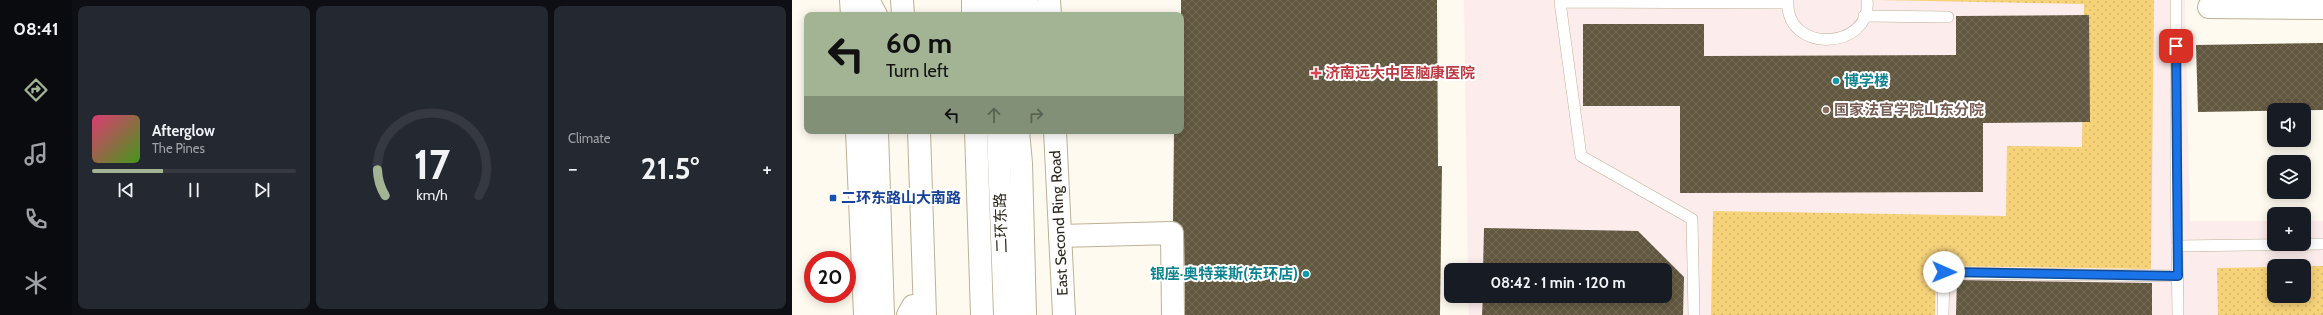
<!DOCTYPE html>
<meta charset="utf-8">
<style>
:root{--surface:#171b24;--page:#242831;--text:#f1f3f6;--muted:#9ea1a6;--line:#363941;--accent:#a3b495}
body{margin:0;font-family:Cabin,"Noto Sans SC",sans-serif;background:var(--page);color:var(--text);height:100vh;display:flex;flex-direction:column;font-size:15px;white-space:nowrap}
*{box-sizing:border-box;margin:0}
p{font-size:13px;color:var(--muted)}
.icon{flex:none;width:22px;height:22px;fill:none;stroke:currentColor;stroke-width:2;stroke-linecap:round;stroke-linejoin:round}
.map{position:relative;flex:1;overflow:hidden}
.details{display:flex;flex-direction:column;gap:6px;padding:6px;background:#0d0f14;width:720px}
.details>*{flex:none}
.top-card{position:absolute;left:12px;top:12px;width:380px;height:122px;border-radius:8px;box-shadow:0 2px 10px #0003;background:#a3b495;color:#111;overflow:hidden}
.tools{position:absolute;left:1475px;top:103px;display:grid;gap:8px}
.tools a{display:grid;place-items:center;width:44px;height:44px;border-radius:8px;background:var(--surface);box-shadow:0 2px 10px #0003;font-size:20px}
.speed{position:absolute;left:12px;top:251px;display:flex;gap:8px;font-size:20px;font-weight:700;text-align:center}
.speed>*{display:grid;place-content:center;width:52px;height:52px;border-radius:50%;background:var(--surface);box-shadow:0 2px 10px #0003;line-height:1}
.speed .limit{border:6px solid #d22;background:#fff;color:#111}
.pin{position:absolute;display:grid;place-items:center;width:34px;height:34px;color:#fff;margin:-17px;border-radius:8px;box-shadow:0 2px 6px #0006}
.me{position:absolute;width:44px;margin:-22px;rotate:91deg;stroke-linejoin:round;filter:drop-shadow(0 0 3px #0008)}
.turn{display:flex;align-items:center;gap:14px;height:84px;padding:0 16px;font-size:18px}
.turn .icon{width:52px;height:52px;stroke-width:2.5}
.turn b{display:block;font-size:28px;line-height:34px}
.lanes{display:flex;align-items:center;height:38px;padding:0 16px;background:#0003;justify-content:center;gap:20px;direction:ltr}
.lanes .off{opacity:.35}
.big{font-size:30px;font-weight:700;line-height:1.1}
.details .tile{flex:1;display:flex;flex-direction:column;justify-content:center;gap:6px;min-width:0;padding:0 14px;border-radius:8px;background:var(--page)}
.details .dial{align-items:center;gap:0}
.dial svg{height:104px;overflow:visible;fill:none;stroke:var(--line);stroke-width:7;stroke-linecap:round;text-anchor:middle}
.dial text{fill:var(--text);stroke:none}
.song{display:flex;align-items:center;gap:12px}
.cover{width:48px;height:48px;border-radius:6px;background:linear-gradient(135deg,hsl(340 70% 55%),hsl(100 70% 35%))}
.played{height:4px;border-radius:2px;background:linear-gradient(90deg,var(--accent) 35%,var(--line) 35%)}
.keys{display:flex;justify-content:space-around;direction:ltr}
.heat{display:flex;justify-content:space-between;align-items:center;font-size:22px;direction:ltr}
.details .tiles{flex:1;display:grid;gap:6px;grid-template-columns:repeat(3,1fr)}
.trip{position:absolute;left:652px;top:263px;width:228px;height:40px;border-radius:8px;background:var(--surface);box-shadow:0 2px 10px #0003;font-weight:700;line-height:40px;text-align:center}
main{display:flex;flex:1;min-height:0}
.menu{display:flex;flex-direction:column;width:72px;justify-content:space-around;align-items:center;background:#090b0e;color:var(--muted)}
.menu .icon{width:28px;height:28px}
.menu .on{color:var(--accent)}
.menu b{font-size:18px;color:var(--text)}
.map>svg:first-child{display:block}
.education{fill:#fdecec;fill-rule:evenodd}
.grass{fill:url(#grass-dots)}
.building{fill:url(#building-cross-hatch)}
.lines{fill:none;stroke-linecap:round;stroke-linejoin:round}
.service-casing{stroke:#bdb197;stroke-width:12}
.minor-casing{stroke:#bdb197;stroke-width:24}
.trunk-casing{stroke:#bdb197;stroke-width:24}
.service{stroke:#fff;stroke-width:11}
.minor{stroke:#fff;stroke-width:22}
.trunk{stroke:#fff;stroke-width:22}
.route-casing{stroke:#114b97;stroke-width:10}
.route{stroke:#1a73e8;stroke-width:7}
.health-dot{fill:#e0444e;stroke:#fff;stroke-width:1.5}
.culture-dot{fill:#0f9aa8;stroke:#fff;stroke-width:1.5}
.education-dot{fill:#8d6e63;stroke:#fff;stroke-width:1.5}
.transit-dot{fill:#1a4fb4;stroke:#fff;stroke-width:1.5}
.labels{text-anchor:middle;stroke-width:4;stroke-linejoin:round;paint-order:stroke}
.health-label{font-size:15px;font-weight:bold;fill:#be3a42;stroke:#fff;text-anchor:start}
.culture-label{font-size:15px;font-weight:bold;fill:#0d838f;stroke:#fff;text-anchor:start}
.education-label{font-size:15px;font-weight:bold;fill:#785e54;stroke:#fff;text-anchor:start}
.transit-label{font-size:15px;font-weight:bold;fill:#164399;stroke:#fff;text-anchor:start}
.street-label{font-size:15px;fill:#2c281d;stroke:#fff}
</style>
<main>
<nav class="menu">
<b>08:41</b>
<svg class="icon on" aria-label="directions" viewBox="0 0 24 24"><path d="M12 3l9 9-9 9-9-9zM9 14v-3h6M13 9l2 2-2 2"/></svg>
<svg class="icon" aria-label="music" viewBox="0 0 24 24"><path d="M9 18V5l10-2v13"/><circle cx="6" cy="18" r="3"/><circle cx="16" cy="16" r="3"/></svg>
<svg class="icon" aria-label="phone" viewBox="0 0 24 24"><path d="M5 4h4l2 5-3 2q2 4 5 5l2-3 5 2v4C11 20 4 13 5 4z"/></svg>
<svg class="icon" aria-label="climate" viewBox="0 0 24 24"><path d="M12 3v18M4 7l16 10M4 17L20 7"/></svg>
</nav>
<section class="details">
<div class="tiles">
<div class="tile">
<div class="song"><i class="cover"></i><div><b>Afterglow</b><p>The Pines</p></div></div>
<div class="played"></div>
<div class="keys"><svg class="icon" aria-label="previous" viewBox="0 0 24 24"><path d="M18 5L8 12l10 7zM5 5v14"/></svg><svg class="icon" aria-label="pause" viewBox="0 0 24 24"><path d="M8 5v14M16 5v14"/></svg><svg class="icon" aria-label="next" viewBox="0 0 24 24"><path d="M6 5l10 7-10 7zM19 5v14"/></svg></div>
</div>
<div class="tile dial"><svg viewBox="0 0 100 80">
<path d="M14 69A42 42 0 1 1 86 69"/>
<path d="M14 69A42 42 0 0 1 8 49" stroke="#a3b495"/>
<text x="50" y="56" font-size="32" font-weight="700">17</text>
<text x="50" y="72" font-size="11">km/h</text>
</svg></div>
<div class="tile"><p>Climate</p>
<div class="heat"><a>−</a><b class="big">21.5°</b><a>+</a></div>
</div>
</div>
</section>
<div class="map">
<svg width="1531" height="315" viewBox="0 0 1531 315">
<defs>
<pattern id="grass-dots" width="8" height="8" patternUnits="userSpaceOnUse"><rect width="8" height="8" fill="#f6d279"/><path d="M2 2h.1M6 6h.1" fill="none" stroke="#d3b468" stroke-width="1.8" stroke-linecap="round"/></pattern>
<pattern id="building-cross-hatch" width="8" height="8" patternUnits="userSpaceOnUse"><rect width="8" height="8" fill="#625840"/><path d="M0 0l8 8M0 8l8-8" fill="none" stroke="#756c59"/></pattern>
</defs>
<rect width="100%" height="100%" fill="#fffaef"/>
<path class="education" d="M672 0H1393L1398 221H1482V244H1512V221H1531V315H677L676 296H873V270H676ZM1482 266H1512V296H1482Z"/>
<g class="grass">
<path d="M1084 0H1362L1359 269 1144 266 1143 315H919L921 211 1214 216 1215 146 1290 147 1292 4Z"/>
<path d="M1512 266H1531V315H1426L1425 268 1482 267V296H1512Z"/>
</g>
<g class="building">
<path d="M389 0H645L646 166H650L648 315H393L392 233 390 226 381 221 382 131H389Z"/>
<path d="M1297 15 1298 122 1191 123V192L888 193V106H791V24H912V56L1164 55V16Z"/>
<path d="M1531 43V110L1406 112 1404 45Z"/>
<path d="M692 228 846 231 892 277 891 315H690L691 296H873V270H691Z"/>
<path d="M1165 280 1360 283V315H1164Z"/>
</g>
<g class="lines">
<g class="service-casing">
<g id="service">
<path d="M996 0C992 55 1081 50 1075 0"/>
<path d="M1384 0V170L1386 315"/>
<path d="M1072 16 1156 17"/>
<path d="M1385 246 1531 244"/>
<path d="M902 315 900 219 789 156 768 2 995 3"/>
<path d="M1151 315 1152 273 1386 276"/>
</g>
</g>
<g class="minor-casing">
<g id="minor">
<path d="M1417 7 1531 8"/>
<path d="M268 236 380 233 381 315"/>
</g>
</g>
<g class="trunk-casing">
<g id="trunk">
<path d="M59 0 60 15"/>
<path d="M76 0 84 15"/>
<path d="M110 0 111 15"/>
<path d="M181 0V15"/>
<path d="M233 0 241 15"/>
<path d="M257 0 258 15"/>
<path d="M203 15V0"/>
<path d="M219 15 224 0"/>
<path d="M65 131 73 315"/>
<path d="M85 131 91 315"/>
<path d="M127 131 133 315"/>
<path d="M184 131 190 315"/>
<path d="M206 131 213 315"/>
<path d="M226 131 229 163 233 315"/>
<path d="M263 131 272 315"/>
<path d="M116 315 121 306"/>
</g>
</g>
<use href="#service" class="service"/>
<use href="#minor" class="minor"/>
<use href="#trunk" class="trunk"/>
</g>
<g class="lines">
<g class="route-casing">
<path id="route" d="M1152 272 1386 276 1384 46"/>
</g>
<use href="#route" class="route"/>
</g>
<path class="health-dot" d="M522 67h4v4h4v4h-4v4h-4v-4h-4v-4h4z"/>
<g class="culture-dot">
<circle cx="1044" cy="81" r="4"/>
<circle cx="514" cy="274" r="4"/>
</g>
<circle class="education-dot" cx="1034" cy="110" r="4"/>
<rect class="transit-dot" x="37" y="194" width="8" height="8" rx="2"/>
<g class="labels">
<g class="health-label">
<text x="533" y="78">济南远大中医脑康医院</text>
</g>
<g class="culture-label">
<text x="1052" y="86">博学楼</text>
<text x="506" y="279" text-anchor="end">银座·奥特莱斯(东环店)</text>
</g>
<g class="education-label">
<text x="1042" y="115">国家法官学院山东分院</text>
</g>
<g class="transit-label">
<text x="49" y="203">二环东路山大南路</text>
</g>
<g class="street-label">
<text transform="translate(209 223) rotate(-92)" y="5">二环东路</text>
<text transform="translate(267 223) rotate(-93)" y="5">East Second Ring Road</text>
</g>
</g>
</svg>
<div class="tools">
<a><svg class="icon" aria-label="sound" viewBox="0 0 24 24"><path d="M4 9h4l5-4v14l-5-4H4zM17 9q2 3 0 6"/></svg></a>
<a><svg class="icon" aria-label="layers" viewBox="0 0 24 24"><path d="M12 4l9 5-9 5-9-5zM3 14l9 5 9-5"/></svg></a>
<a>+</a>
<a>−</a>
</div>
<div class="speed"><div class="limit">20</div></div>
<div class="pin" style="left:1384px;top:46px;background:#d93025"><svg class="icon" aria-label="arrive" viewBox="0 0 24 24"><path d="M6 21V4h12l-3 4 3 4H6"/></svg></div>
<svg class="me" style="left:1152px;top:272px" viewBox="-20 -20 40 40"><circle r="19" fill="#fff"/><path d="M0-13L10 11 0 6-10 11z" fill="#1a73e8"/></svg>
<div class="trip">08:42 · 1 min · 120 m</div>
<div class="top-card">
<div class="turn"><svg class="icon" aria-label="left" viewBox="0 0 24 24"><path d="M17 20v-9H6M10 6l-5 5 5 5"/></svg><div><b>60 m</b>Turn left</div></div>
<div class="lanes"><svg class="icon" aria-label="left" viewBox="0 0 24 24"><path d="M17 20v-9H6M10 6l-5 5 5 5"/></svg><svg class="icon off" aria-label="ahead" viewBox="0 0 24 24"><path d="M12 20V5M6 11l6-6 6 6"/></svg><svg class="icon off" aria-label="right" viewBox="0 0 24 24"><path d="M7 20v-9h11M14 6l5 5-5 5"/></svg></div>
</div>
</div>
</main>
